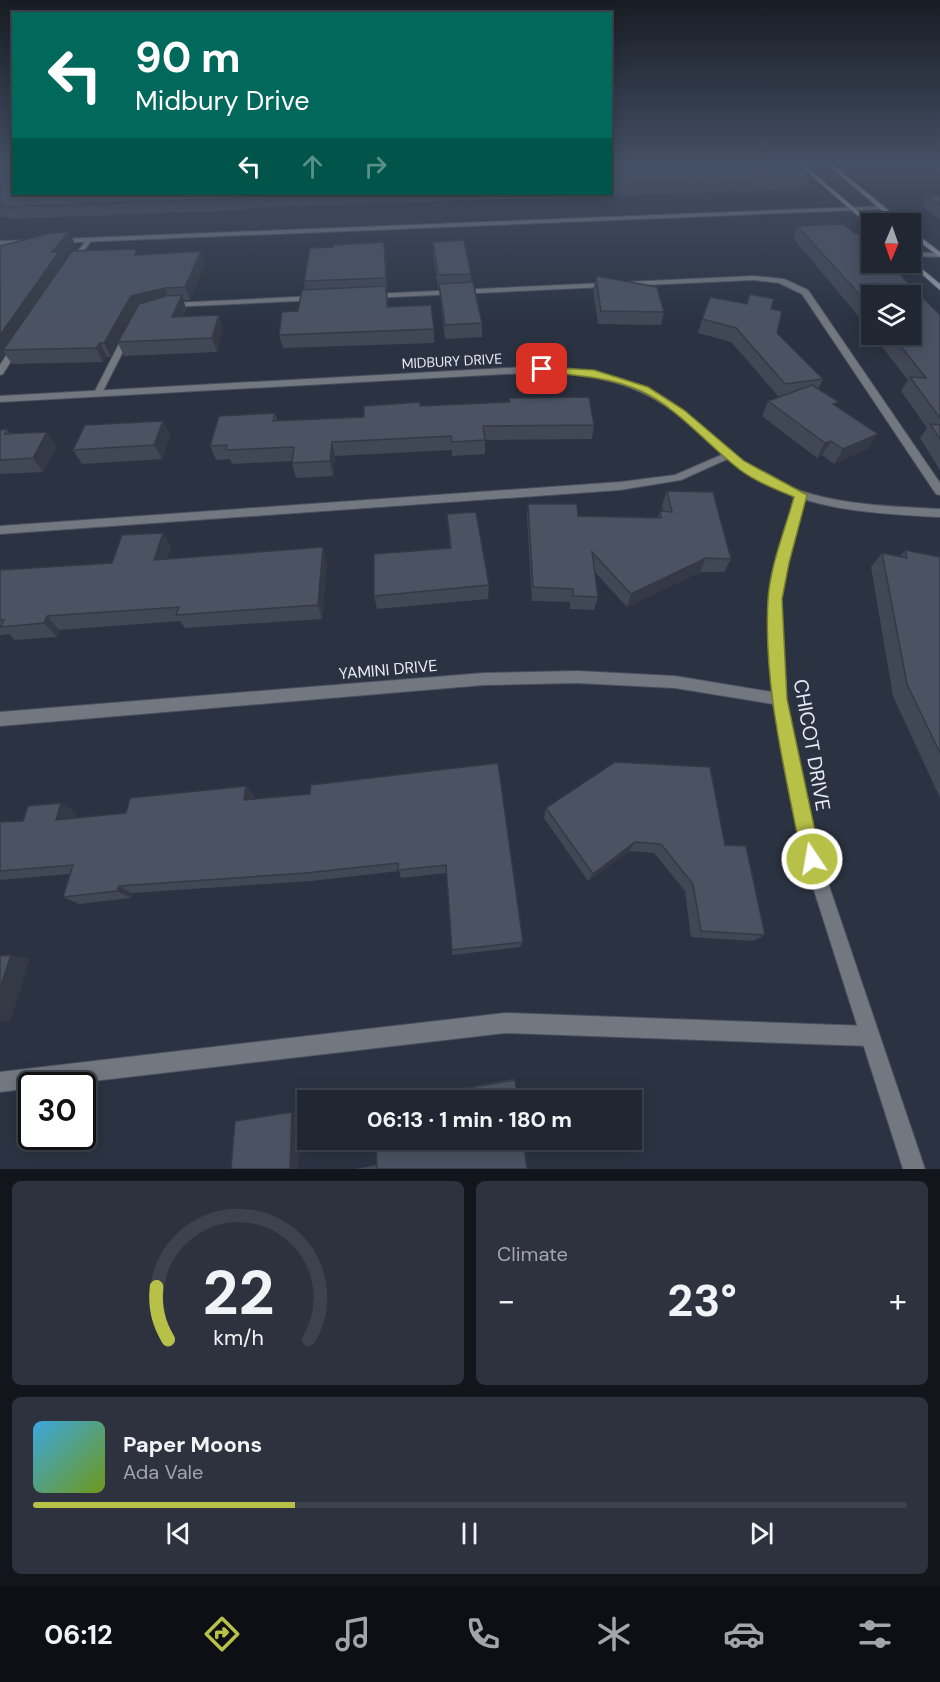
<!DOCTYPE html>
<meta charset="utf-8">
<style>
:root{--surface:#202632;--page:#2d323e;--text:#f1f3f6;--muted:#a2a5ac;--line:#3d434d;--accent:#b7c148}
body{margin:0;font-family:"DM Sans",sans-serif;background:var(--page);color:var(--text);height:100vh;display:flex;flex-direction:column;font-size:22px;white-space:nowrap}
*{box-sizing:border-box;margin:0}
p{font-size:20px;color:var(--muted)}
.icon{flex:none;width:33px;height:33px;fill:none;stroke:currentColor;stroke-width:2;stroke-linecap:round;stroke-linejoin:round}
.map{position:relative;height:1169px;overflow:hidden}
.drawer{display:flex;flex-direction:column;gap:12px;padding:12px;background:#12151c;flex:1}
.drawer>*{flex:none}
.guide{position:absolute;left:12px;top:12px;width:600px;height:183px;border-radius:0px;box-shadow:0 3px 15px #0003,0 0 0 2px var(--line);background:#00695c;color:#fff;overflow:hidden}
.needle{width:39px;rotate:182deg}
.controls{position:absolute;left:861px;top:213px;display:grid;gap:12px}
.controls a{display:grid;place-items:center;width:60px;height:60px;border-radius:0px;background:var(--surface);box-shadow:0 3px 15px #0003,0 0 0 2px var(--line);font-size:30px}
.speed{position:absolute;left:18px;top:1072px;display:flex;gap:12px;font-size:30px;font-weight:700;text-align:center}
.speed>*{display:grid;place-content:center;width:78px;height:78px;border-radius:50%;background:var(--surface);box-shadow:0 3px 15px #0003,0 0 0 2px var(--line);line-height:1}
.speed .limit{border:3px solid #111;border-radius:9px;background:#fff;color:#111}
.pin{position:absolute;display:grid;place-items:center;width:51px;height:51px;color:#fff;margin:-26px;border-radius:12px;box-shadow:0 3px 9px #0006}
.me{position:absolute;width:66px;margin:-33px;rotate:348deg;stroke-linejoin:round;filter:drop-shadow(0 0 4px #0008)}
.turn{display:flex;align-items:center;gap:21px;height:126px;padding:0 24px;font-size:27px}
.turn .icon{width:78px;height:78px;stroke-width:2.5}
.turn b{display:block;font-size:42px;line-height:51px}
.lanes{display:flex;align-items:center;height:57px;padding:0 24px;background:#0003;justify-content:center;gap:30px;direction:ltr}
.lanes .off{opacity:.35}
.big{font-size:45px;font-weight:700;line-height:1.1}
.drawer .card{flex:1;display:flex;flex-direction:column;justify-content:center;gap:9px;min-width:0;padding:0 21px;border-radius:9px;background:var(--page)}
.drawer .dial{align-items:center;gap:0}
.dial svg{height:156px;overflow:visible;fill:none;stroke:var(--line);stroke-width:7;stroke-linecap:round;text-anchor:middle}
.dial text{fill:var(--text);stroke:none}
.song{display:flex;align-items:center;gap:18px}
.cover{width:72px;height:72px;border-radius:9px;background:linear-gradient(135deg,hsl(200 70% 55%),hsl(80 70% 35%))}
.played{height:6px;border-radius:3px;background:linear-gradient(90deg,var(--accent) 30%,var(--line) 30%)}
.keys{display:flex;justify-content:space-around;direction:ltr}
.heat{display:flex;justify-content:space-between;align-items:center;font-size:33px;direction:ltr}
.drawer .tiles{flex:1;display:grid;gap:12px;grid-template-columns:1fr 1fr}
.card:last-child{grid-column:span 2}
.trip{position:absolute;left:297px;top:1090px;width:345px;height:60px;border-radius:0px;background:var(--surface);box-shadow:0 3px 15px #0003,0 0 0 2px var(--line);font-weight:700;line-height:60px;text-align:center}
.dock{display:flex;height:96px;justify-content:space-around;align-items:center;background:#0d0f14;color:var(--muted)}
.dock .icon{width:42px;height:42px}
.dock .on{color:var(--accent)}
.dock b{font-size:27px;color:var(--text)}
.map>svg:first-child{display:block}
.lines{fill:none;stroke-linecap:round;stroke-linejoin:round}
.service-casing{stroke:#49505f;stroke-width:2}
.minor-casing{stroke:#49505f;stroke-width:2}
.tertiary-casing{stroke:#49505f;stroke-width:2}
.secondary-casing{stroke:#49505f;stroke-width:2}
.service{fill:#73777f;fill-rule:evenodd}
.minor{fill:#73777f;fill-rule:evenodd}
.tertiary{fill:#73777f;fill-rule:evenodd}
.secondary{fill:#979da9;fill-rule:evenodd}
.wall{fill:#404755;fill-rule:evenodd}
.shaded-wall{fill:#343a45}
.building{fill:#4b5363;stroke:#343a45;stroke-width:1.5}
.route{fill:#b7c148;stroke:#777d2f;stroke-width:1.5}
.labels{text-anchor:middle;stroke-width:6;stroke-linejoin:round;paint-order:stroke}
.far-street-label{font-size:14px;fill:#e6ebf5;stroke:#2b3342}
.street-label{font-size:16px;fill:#e6ebf5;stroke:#2b3342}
.near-street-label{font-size:20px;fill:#e6ebf5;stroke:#2b3342}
</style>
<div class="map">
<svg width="940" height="1169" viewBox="0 0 940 1169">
<rect width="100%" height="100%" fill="#2b3342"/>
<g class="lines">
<g class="service-casing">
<g id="service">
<path d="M929 164H934L940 168V172Z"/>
<path d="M87 239 92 240 74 264H70L69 263Z"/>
<path d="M753 276 784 279 808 290 940 483V495L936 494 802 294 779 283 753 280 372 298 368 296 372 294Z"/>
<path d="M316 296 320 298 319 300 171 307 167 305 171 303Z"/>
<path d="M125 332 132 334 102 393 101 395H95L94 393Z"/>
<path d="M14 343 21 345 3 374 0 375V365Z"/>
<path d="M728 452 733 455 732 457 681 480 620 490 0 534V526L620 482 675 475Z"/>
<path d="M505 1013 869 1026 876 1029 879 1036 876 1043 869 1046 505 1033 51 1086H32V1088L0 1092V1072Z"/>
</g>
</g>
<g class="minor-casing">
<g id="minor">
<path d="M910 252 940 253V257L910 256Z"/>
<path d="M801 491 806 495 788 563 781 599 786 699 820 859 925 1169H903L804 859 773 704 675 688 577 683 484 685 0 726V712L484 673 577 671 675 676 772 692 769 599 776 563 796 495Z"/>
</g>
</g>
<g class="tertiary-casing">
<g id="tertiary">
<path d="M884 206 886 209 58 243 55 241 58 239Z"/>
<path d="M0 241 28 240 31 242 28 244 0 245Z"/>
<path d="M542 366C595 369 646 379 687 414 714 436 738 462 770 478 822 505 883 506 940 509V517C880 514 817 511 763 483 730 466 706 438 678 415 638 383 592 374 542 372L0 402V396Z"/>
</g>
</g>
<g class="secondary-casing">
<g id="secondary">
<path d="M798 164H803L873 224 872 228Z"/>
<path d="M827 164H832L905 224H898Z"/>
<path d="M910 229 940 252V257L910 235Z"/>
<path d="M910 259 940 284V290L908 262H910Z"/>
</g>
</g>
<use href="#service" class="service"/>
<use href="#minor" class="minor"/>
<use href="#tertiary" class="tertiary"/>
<use href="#secondary" class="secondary"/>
</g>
<g class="wall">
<path d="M0 164H14V194H610V164L810 178 805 189 246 208V210L8 219 7 217H0ZM0 179H7L2 183Z"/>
<path d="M927 195H940V220L922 206Z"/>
<path d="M797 226 940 315V470L920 438 927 428 901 391 908 380 872 334H910L872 296V333L845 300 793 238Z"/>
<path d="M69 232 75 244 63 259 64 262 140 254 205 264 190 300H183L186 309 183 316 223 329 217 352 124 356 118 343 111 357H107L103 362 12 364 5 354 0 361V246Z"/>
<path d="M433 242 471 274V282L482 323V337L445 339 439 288H438L433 254Z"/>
<path d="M386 255 388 307 434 329V343L283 348 279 335 298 311 305 290 304 281Z"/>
<path d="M596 277 664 312 661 325 598 324 593 290Z"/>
<path d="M750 294 771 309 777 333 823 379 818 389 836 406 869 448 834 464 822 455 817 458 762 416 768 401 779 397 731 342 698 333 702 319 746 304Z"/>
<path d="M509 398 594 425 592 439 485 440V454L452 456V450L335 456 333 476 296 478 292 463V461L232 464 230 459 216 460 210 446 275 413 277 421 364 417 420 406 509 402Z"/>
<path d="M7 429 10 434 57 446 43 472 0 474V430Z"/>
<path d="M170 435 162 459 82 464 73 450Z"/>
<path d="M667 491 731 559 724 572H700L627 607 595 572 598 597 594 610 570 609V602L532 601 527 518 528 504 578 516 658 517 660 511H663L662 505Z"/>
<path d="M447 514 489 585 488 599 377 609 374 596 450 548Z"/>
<path d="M171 547 167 559 327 561 322 619 185 628 180 621 59 630 57 637 15 640 9 634 0 635V570L112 563Z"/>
<path d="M905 550 940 557V798L893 696 871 567 882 553 900 557Z"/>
<path d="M498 763 523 942 520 947 452 955 446 873 401 878 399 871 311 881 132 893 131 898 79 904 63 897 70 874 0 880V822L23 821 61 803 76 813 74 818 126 813 246 786 254 796 253 799 310 794Z"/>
<path d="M546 808 725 845 765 935 753 941 691 937 685 891 654 853 629 851 588 881 544 818Z"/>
<path d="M513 1079 515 1080 518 1101H388Z"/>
<path d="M376 1165 527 1169H355Z"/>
</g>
<g class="shaded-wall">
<path d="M69 232 75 244 63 259 66 265 3 350 5 354 0 361V335L52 252Z"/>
<path d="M384 242 386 255 387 291 386 278Z"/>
<path d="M201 251 205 264 190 300 185 287Z"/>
<path d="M165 288 170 301 136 310 111 357 104 343 131 296Z"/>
<path d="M182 295 186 309 177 331 172 317Z"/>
<path d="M219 315 223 329 217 352 212 338Z"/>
<path d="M100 343 107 357 103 362 96 348Z"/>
<path d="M163 421 170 435 162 459 154 445Z"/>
<path d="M47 432 57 446 43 472 33 458Z"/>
<path d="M878 434 869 448 834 464 843 449Z"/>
<path d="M831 441 822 455 817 458 825 443Z"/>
<path d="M332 442 335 456 333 476 330 461Z"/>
<path d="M163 533 171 547 163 574 154 560Z"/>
<path d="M323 547 327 561 322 619 318 605Z"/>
<path d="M706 558 700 572 627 607 631 594Z"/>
<path d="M47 616 59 630 57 637 44 623Z"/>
<path d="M246 786 254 796 252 810 244 800Z"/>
<path d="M61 803 76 813 71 829 56 820Z"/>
<path d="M635 842 629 851 588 881 593 874Z"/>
<path d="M119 886 132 893 131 898 117 891Z"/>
<path d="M11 955 30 959 10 1022 0 1021V988Z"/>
<path d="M300 1110 298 1169H290L292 1112Z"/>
</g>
<g class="building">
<path d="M0 164H14V194H337L243 197V198L2 207 4 205H0V185L10 177V168H0Z"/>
<path d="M610 164H794L810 178 610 184Z"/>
<path d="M927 195H940V205Z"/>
<path d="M843 224 856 234H860L872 246V262H888L940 315V418L910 377 926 378 891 334H910V296H872V311L852 286 797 226Z"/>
<path d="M69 232 52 252H59L0 335V246L50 233Z"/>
<path d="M464 240 471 274 438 275 433 242Z"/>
<path d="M384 242 386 278 304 281 310 248 333 247V245Z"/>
<path d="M137 249 135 255 201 251 185 287 165 288 131 296 104 343H100L96 348 3 350 72 251Z"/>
<path d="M597 276 657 287 664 312 601 311 596 277Z"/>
<path d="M473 282 482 323 445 325 439 284Z"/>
<path d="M386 286 387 307 431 305 434 329 279 335 282 312 298 311 302 290Z"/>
<path d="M750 294 774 299 771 309 782 311 777 333 823 379 785 384 736 328 702 319 710 297 747 304Z"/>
<path d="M182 295 172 317 219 315 212 338 118 342 139 304 166 296Z"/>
<path d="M812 385 839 402 833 404 878 434 843 449 831 441 825 443 768 401Z"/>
<path d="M589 397 594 425 483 426 485 440 452 442 451 436 332 442 330 461 292 463 294 447 226 450 227 445 210 446 219 416 275 413 273 421 364 417V406L420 402V406L510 402 509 398Z"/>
<path d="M163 421 154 445 73 450 85 425Z"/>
<path d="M930 424 940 425V439Z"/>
<path d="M7 429 5 434 47 432 33 458 0 460V430Z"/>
<path d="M667 491 713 492 731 559 706 558 631 594 592 552 598 597 573 596V589L533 587 528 504H577L578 516 661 518 660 511 672 512Z"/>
<path d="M476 512 489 585 374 596V554L451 548 447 514Z"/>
<path d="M163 533 154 560 323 547 318 605 176 615 179 607 47 616 44 623 1 627 4 620H0V570L112 563 122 535Z"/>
<path d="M905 550 940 557V753L907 684 882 553 907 558Z"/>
<path d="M615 762 710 767 725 845 746 846 765 935 701 931 693 884 661 844 635 842 593 874 546 808Z"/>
<path d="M498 763 523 942 452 950 446 865 398 870V863L305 873 119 886 117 891 63 897 73 865 0 871V822L23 821 28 806 61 803 56 820 126 813 130 798 246 786 244 800 310 794 311 785Z"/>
<path d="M11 955 0 988V956Z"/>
<path d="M515 1080 518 1101H392Z"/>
<path d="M292 1112 290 1169H231L235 1121Z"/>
<path d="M376 1140H523L527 1169H377Z"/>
</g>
<linearGradient id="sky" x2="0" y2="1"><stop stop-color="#181c24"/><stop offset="0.5" stop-color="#445065"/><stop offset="1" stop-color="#445065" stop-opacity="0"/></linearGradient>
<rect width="940" height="327" fill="url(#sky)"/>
<path class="route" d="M538 367 594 370 648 387 684 410 744 461 807 495 789 563 782 599 787 699 821 859 818 866 812 868 805 866 802 859C786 774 763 687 768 600 770 566 785 530 794 497 773 488 751 480 734 465 704 441 676 407 641 391 609 377 575 375 542 372H538Z"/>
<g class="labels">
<g class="far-street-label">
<text transform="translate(452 361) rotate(-3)" y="5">MIDBURY DRIVE</text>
</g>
<g class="street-label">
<text transform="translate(388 669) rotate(-5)" y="6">YAMINI DRIVE</text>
</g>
<g class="near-street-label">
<text transform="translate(812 745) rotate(80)" y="7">CHICOT DRIVE</text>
</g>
</g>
</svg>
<div class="controls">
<a><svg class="needle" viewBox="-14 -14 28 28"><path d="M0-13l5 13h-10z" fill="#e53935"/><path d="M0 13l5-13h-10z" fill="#a2a5ac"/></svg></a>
<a><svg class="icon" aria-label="layers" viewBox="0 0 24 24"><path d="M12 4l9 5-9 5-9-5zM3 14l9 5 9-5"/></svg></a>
</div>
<div class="speed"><div class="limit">30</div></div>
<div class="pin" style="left:542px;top:369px;background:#d93025"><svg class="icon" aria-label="arrive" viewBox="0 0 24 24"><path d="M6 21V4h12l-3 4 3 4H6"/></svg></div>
<svg class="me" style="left:812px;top:859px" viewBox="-20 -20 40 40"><circle r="17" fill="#b7c148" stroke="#fff" stroke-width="3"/><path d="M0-11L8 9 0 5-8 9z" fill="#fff"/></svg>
<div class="trip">06:13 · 1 min · 180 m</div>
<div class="guide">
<div class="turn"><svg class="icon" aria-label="left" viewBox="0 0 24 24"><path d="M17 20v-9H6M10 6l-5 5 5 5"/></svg><div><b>90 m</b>Midbury Drive</div></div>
<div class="lanes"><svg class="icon" aria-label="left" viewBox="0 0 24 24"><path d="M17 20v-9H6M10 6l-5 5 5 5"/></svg><svg class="icon off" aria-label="ahead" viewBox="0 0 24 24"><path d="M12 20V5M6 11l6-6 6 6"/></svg><svg class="icon off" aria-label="right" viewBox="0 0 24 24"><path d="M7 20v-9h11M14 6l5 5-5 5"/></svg></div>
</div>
</div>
<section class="drawer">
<div class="tiles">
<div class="card dial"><svg viewBox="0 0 100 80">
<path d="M14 69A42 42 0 1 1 86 69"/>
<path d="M14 69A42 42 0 0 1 8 42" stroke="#b7c148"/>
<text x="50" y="56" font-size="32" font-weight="700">22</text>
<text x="50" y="72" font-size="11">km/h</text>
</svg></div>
<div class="card"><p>Climate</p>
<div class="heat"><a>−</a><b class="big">23°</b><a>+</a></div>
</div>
<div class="card">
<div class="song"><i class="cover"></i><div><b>Paper Moons</b><p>Ada Vale</p></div></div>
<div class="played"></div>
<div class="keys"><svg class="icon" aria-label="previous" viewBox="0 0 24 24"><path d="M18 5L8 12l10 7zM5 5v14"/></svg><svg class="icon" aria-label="pause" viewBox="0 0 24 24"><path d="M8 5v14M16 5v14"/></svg><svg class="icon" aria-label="next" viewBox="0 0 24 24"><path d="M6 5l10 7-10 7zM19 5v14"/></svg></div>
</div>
</div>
</section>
<nav class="dock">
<b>06:12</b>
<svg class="icon on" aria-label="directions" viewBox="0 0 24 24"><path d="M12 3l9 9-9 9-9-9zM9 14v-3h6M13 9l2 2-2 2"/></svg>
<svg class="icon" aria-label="music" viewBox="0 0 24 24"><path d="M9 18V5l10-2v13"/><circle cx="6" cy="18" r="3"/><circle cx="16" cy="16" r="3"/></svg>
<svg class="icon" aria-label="phone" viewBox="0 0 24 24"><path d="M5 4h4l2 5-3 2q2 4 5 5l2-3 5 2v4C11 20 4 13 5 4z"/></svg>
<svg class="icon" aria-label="climate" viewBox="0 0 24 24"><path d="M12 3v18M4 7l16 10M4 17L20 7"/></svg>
<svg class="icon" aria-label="car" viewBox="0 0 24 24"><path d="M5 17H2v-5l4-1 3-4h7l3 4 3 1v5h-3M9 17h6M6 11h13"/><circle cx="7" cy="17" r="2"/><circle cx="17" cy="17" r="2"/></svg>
<svg class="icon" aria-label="filters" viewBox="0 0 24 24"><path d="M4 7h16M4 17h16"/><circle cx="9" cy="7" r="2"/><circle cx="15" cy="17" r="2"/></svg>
</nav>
